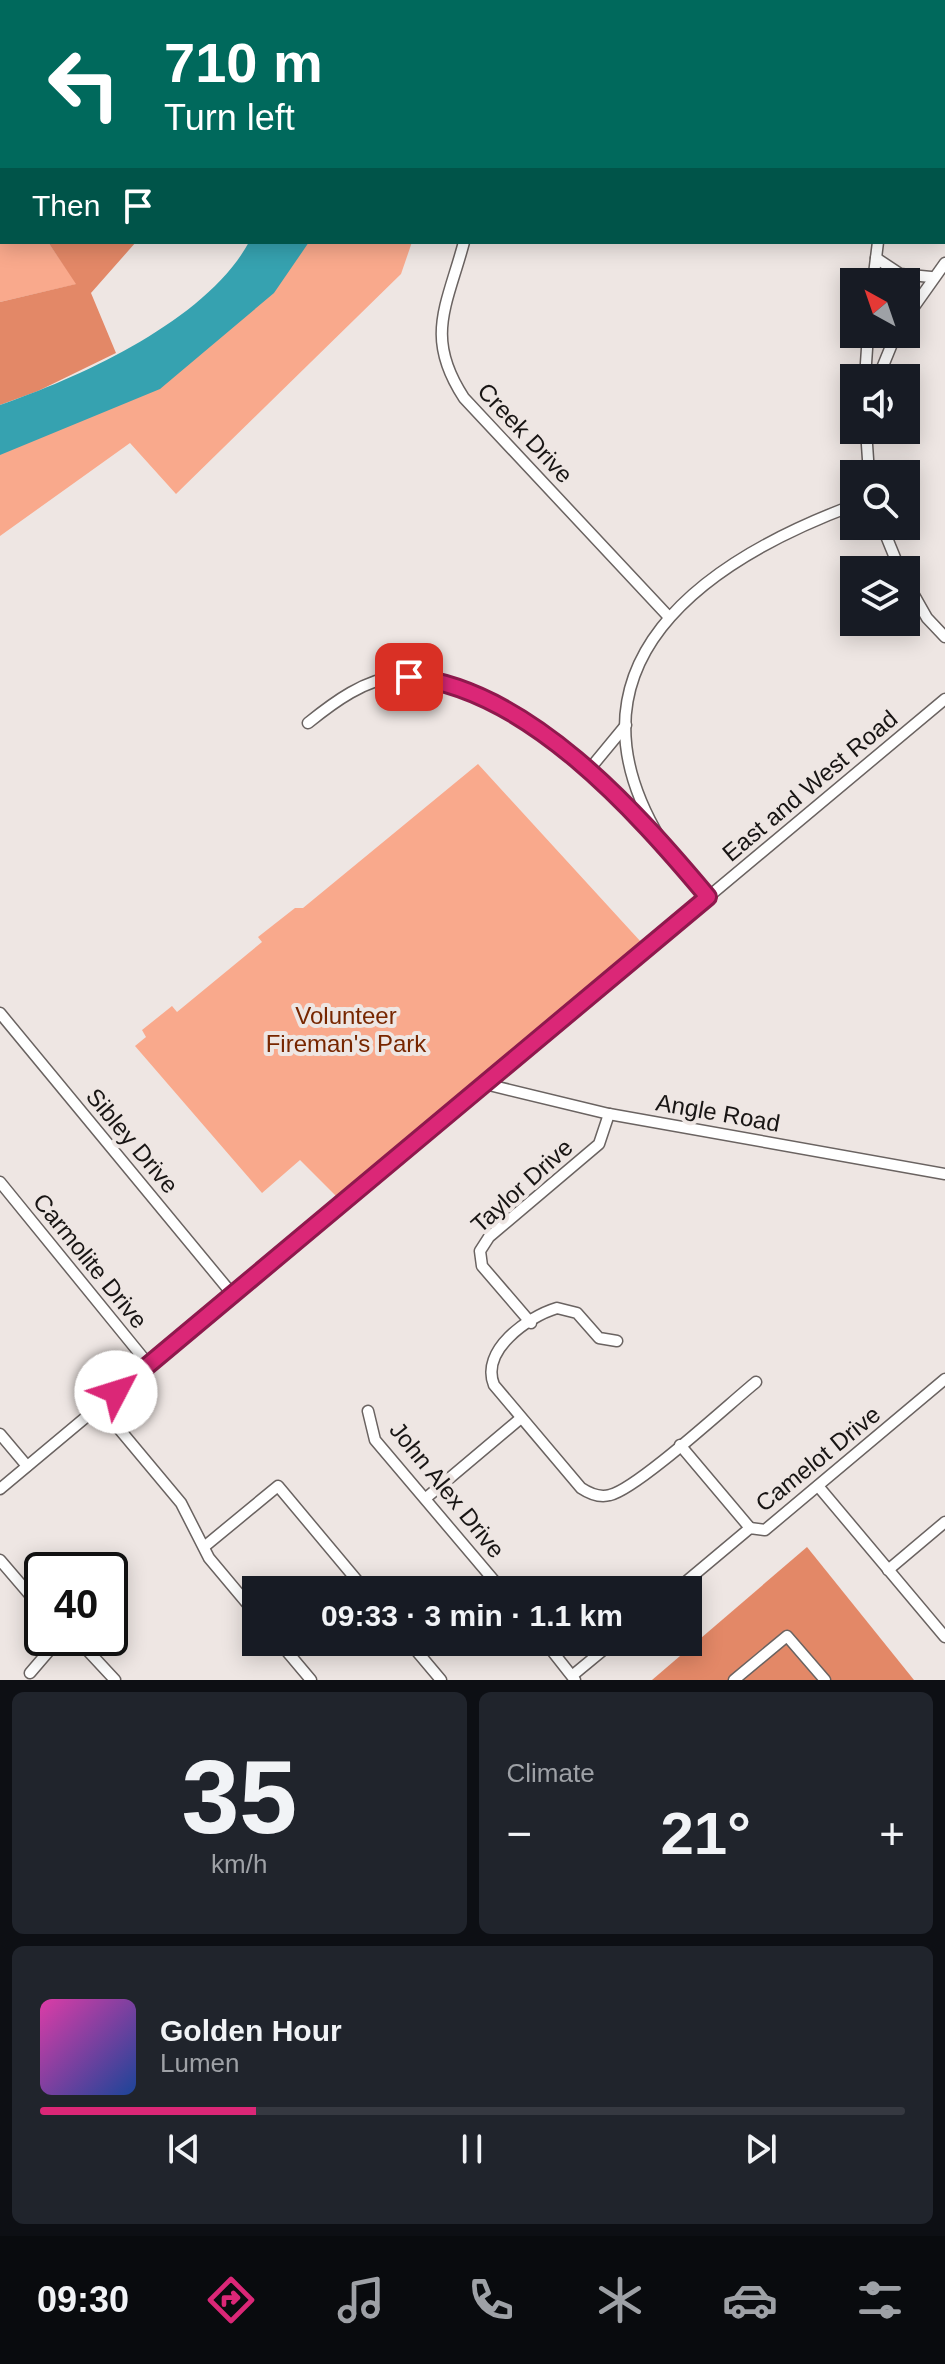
<!DOCTYPE html>
<meta charset="utf-8">
<style>
:root{--surface:#171b24;--page:#20242c;--text:#f1f3f6;--muted:#9ea1a6;--line:#363941;--accent:#db2777}
body{margin:0;font-family:Arial,sans-serif;background:var(--page);color:var(--text);height:100vh;display:flex;flex-direction:column;font-size:30px;white-space:nowrap}
*{box-sizing:border-box;margin:0}
p{font-size:26px;color:var(--muted)}
.icon{flex:none;width:44px;height:44px;fill:none;stroke:currentColor;stroke-width:2;stroke-linecap:round;stroke-linejoin:round}
.map{position:relative;height:1680px;overflow:hidden}
.sheet{display:flex;flex-direction:column;gap:12px;padding:12px;background:#0d0f14;flex:1}
.sheet>*{flex:none}
.banner{position:absolute;left:0px;top:0px;width:946px;height:244px;box-shadow:0 4px 20px #0003;background:#00695c;color:#fff;overflow:hidden}
.needle{width:52px;rotate:320deg}
.tools{position:absolute;left:840px;top:268px;display:grid;gap:16px}
.tools a{display:grid;place-items:center;width:80px;height:80px;border-radius:0px;background:var(--surface);box-shadow:0 4px 20px #0003;font-size:40px}
.speed{position:absolute;left:24px;top:1552px;display:flex;gap:16px;font-size:40px;font-weight:700;text-align:center}
.speed>*{display:grid;place-content:center;width:104px;height:104px;border-radius:50%;background:var(--surface);box-shadow:0 4px 20px #0003;line-height:1}
.speed .limit{border:4px solid #111;border-radius:12px;background:#fff;color:#111}
.pin{position:absolute;display:grid;place-items:center;width:68px;height:68px;color:#fff;margin:-34px;border-radius:16px;box-shadow:0 4px 12px #0006}
.me{position:absolute;width:88px;margin:-44px;rotate:50deg;stroke-linejoin:round;filter:drop-shadow(0 0 6px #0008)}
.turn{display:flex;align-items:center;gap:28px;height:168px;padding:0 32px;font-size:36px}
.turn .icon{width:104px;height:104px;stroke-width:2.5}
.turn b{display:block;font-size:56px;line-height:68px}
.then{display:flex;align-items:center;height:76px;padding:0 32px;background:#0003;gap:16px;font-size:30px}
.big{font-size:60px;font-weight:600;line-height:1.1}
.sheet .tile{flex:1;display:flex;flex-direction:column;justify-content:center;gap:12px;min-width:0;padding:0 28px;border-radius:12px;background:var(--page)}
.sheet .dial{align-items:center;gap:0}
.dial b{font-size:104px;line-height:1}
.song{display:flex;align-items:center;gap:24px}
.cover{width:96px;height:96px;border-radius:12px;background:linear-gradient(135deg,hsl(320 70% 55%),hsl(220 70% 35%))}
.played{height:8px;border-radius:4px;background:linear-gradient(90deg,var(--accent) 25%,var(--line) 25%)}
.keys{display:flex;justify-content:space-around;direction:ltr}
.heat{display:flex;justify-content:space-between;align-items:center;font-size:44px;direction:ltr}
.sheet .tiles{flex:1;display:grid;gap:12px;grid-template-columns:1fr 1fr}
.tile:last-child{grid-column:span 2}
.trip{position:absolute;left:242px;top:1576px;width:460px;height:80px;border-radius:0px;background:var(--surface);box-shadow:0 4px 20px #0003;font-weight:600;line-height:80px;text-align:center}
.tabs{display:flex;height:128px;justify-content:space-around;align-items:center;background:#090b0e;color:var(--muted)}
.tabs .icon{width:56px;height:56px}
.tabs .current{color:var(--accent)}
.tabs b{font-size:36px;color:var(--text)}
.map>svg:first-child{display:block}
.green{fill:#f9a98c}
.forest{fill:#e38867}
.water{fill:#36a2b0}
.lines{fill:none;stroke-linecap:round;stroke-linejoin:round}
.minor-casing{stroke:#6a6361;stroke-width:13}
.minor{stroke:#fff;stroke-width:10}
.route-casing{stroke:#8e194d;stroke-width:20}
.route{stroke:#db2777;stroke-width:14}
.labels{text-anchor:middle;stroke-width:8;stroke-linejoin:round;paint-order:stroke}
.street-label{font-size:24px;fill:#181514;stroke:#eee6e3}
.park-label{font-size:24px;fill:#772600;stroke:#eee6e3}
</style>
<div class="map">
<svg width="945" height="1680" viewBox="0 0 945 1680">
<rect width="100%" height="100%" fill="#eee6e3"/>
<g class="green">
<path d="M0 171 2 242H48L77 284 0 302Z"/>
<path d="M290 242H412L401 274 176 494 130 443 0 536V432L161 363Z"/>
<path d="M478 764 641 942 337 1197 300 1160 262 1193 135 1046 146 1037 142 1030 172 1006 177 1012 262 942 258 937 295 908H303Z"/>
</g>
<g class="forest">
<path d="M48 242H136L91 293 116 353 38 391 0 405V302L76 284Z"/>
<path d="M807 1547 914 1680H652Z"/>
</g>
<path class="water" d="M249 242H309L274 293 160 389 0 455V405C81 377 207 320 249 242Z"/>
<g class="lines">
<g class="minor-casing">
<g id="minor">
<path d="M686 0 692 2"/>
<path d="M509 2 510 0"/>
<path d="M702 2 703 0"/>
<path d="M942 2V0"/>
<path d="M464 242C447 306 424 337 464 398L668 616"/>
<path d="M876 258 900 274 931 277"/>
<path d="M873 282 878 242"/>
<path d="M906 318 945 263"/>
<path d="M865 378 868 334"/>
<path d="M878 378 896 334"/>
<path d="M866 430 869 474"/>
<path d="M882 526 900 570"/>
<path d="M906 581 927 618 945 637"/>
<path d="M308 723C334 702 365 679 399 676 490 671 594 777 655 835"/>
<path d="M588 771 626 725"/>
<path d="M708 897C693 879 674 861 661 840 555 664 704 561 854 505"/>
<path d="M0 1013 233 1295"/>
<path d="M485 1084 609 1114 945 1174"/>
<path d="M0 1182 149 1365"/>
<path d="M531 1323 482 1266 480 1251 489 1237 599 1144 609 1114"/>
<path d="M617 1341 599 1338 577 1313 557 1308C527 1317 480 1351 494 1385L581 1488C590 1494 599 1498 610 1495 637 1489 729 1404 756 1382"/>
<path d="M100 1406 181 1503 209 1558 256 1614"/>
<path d="M368 1411 375 1440 502 1590"/>
<path d="M0 1434 27 1466"/>
<path d="M680 1445 750 1528"/>
<path d="M818 1486 945 1637"/>
<path d="M0 1489 945 699"/>
<path d="M426 1498 521 1418"/>
<path d="M204 1547 278 1486 365 1590"/>
<path d="M0 1560 42 1609"/>
<path d="M888 1570 945 1522"/>
<path d="M676 1590 750 1528 765 1530 945 1379"/>
<path d="M76 1638 115 1680"/>
<path d="M279 1642 311 1680"/>
<path d="M409 1642 441 1680"/>
<path d="M545 1642 575 1680"/>
<path d="M30 1673 60 1638"/>
<path d="M573 1675 613 1642"/>
<path d="M734 1680 787 1636 825 1680"/>
</g>
</g>
<use href="#minor" class="minor"/>
</g>
<g class="lines">
<g class="route-casing">
<path id="route" d="M116 1392 708 897C636 811 527 688 409 677"/>
</g>
<use href="#route" class="route"/>
</g>
<g class="labels">
<g class="street-label">
<text transform="translate(525 433) rotate(47)" y="8">Creek Drive</text>
<text transform="translate(810 786) rotate(-40)" y="8">East and West Road</text>
<text transform="translate(718 1113) rotate(10)" y="8">Angle Road</text>
<text transform="translate(132 1141) rotate(50)" y="8">Sibley Drive</text>
<text transform="translate(522 1186) rotate(-42)" y="8">Taylor Drive</text>
<text transform="translate(90 1261) rotate(51)" y="8">Carmolite Drive</text>
<text transform="translate(818 1459) rotate(-39)" y="8">Camelot Drive</text>
<text transform="translate(447 1490) rotate(51)" y="8">John Alex Drive</text>
</g>
<g class="park-label">
<text x="346" y="1024">Volunteer<tspan x="346" dy="28">Fireman's Park</tspan></text>
</g>
</g>
</svg>
<div class="tools">
<a><svg class="needle" viewBox="-14 -14 28 28"><path d="M0-13l5 13h-10z" fill="#e53935"/><path d="M0 13l5-13h-10z" fill="#9ea1a6"/></svg></a>
<a><svg class="icon" aria-label="sound" viewBox="0 0 24 24"><path d="M4 9h4l5-4v14l-5-4H4zM17 9q2 3 0 6"/></svg></a>
<a><svg class="icon" aria-label="search" viewBox="0 0 24 24"><circle cx="10" cy="10" r="6"/><path d="M15 15l6 6"/></svg></a>
<a><svg class="icon" aria-label="layers" viewBox="0 0 24 24"><path d="M12 4l9 5-9 5-9-5zM3 14l9 5 9-5"/></svg></a>
</div>
<div class="speed"><div class="limit">40</div></div>
<div class="pin" style="left:409px;top:677px;background:#d93025"><svg class="icon" aria-label="arrive" viewBox="0 0 24 24"><path d="M6 21V4h12l-3 4 3 4H6"/></svg></div>
<svg class="me" style="left:116px;top:1392px" viewBox="-20 -20 40 40"><circle r="19" fill="#fff"/><path d="M0-13L10 11 0 6-10 11z" fill="#db2777"/></svg>
<div class="trip">09:33 · 3 min · 1.1 km</div>
<div class="banner">
<div class="turn"><svg class="icon" aria-label="left" viewBox="0 0 24 24"><path d="M17 20v-9H6M10 6l-5 5 5 5"/></svg><div><b>710 m</b>Turn left</div></div>
<div class="then">Then<svg class="icon" aria-label="arrive" viewBox="0 0 24 24"><path d="M6 21V4h12l-3 4 3 4H6"/></svg></div>
</div>
</div>
<section class="sheet">
<div class="tiles">
<div class="tile dial"><b>35</b><p>km/h</p></div>
<div class="tile"><p>Climate</p>
<div class="heat"><a>−</a><b class="big">21°</b><a>+</a></div>
</div>
<div class="tile">
<div class="song"><i class="cover"></i><div><b>Golden Hour</b><p>Lumen</p></div></div>
<div class="played"></div>
<div class="keys"><svg class="icon" aria-label="previous" viewBox="0 0 24 24"><path d="M18 5L8 12l10 7zM5 5v14"/></svg><svg class="icon" aria-label="pause" viewBox="0 0 24 24"><path d="M8 5v14M16 5v14"/></svg><svg class="icon" aria-label="next" viewBox="0 0 24 24"><path d="M6 5l10 7-10 7zM19 5v14"/></svg></div>
</div>
</div>
</section>
<nav class="tabs">
<b>09:30</b>
<svg class="icon current" aria-label="directions" viewBox="0 0 24 24"><path d="M12 3l9 9-9 9-9-9zM9 14v-3h6M13 9l2 2-2 2"/></svg>
<svg class="icon" aria-label="music" viewBox="0 0 24 24"><path d="M9 18V5l10-2v13"/><circle cx="6" cy="18" r="3"/><circle cx="16" cy="16" r="3"/></svg>
<svg class="icon" aria-label="phone" viewBox="0 0 24 24"><path d="M5 4h4l2 5-3 2q2 4 5 5l2-3 5 2v4C11 20 4 13 5 4z"/></svg>
<svg class="icon" aria-label="climate" viewBox="0 0 24 24"><path d="M12 3v18M4 7l16 10M4 17L20 7"/></svg>
<svg class="icon" aria-label="car" viewBox="0 0 24 24"><path d="M5 17H2v-5l4-1 3-4h7l3 4 3 1v5h-3M9 17h6M6 11h13"/><circle cx="7" cy="17" r="2"/><circle cx="17" cy="17" r="2"/></svg>
<svg class="icon" aria-label="filters" viewBox="0 0 24 24"><path d="M4 7h16M4 17h16"/><circle cx="9" cy="7" r="2"/><circle cx="15" cy="17" r="2"/></svg>
</nav>
